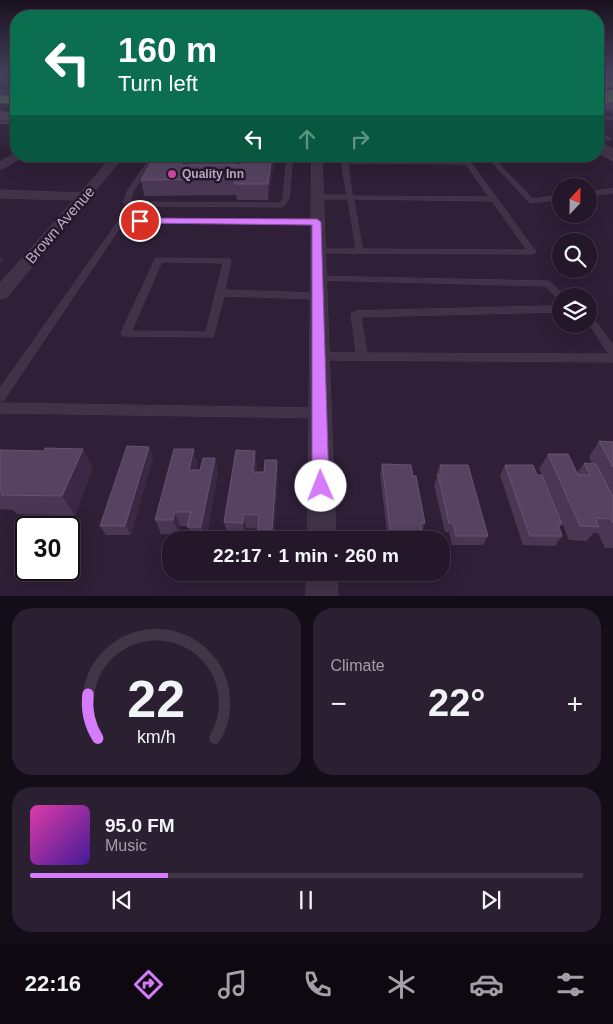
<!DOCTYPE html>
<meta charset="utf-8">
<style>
:root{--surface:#231729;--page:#2b2031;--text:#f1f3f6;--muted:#a39fa8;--line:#403646;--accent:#d57bfb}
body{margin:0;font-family:Arial,sans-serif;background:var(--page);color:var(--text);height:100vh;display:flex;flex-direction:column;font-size:19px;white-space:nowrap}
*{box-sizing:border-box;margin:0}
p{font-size:16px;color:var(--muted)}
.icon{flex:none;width:28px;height:28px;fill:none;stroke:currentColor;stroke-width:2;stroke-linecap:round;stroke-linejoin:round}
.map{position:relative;height:596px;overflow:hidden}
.side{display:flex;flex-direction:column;gap:12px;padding:12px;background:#130d17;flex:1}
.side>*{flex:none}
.top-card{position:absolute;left:10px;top:10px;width:594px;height:152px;border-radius:20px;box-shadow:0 5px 20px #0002,0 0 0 1px var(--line);background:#0b6e4f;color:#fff;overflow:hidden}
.needle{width:32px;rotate:22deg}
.tools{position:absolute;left:552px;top:178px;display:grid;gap:10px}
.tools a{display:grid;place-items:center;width:45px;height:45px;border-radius:50%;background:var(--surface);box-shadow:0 5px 20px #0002,0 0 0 1px var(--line);font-size:25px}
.speed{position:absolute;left:15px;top:516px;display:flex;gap:10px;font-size:25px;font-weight:700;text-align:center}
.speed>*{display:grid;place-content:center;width:65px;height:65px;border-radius:50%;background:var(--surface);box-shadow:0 5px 20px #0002,0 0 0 1px var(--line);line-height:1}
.speed .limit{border:2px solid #111;border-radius:8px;background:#fff;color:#111}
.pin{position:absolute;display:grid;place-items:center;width:42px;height:42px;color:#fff;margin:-21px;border:2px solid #fff;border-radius:50%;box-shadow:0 1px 5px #0007}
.me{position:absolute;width:55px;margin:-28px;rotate:359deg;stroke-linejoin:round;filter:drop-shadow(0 0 4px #0008)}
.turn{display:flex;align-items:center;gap:18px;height:105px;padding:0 25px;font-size:22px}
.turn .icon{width:65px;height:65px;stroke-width:2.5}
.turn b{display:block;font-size:35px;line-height:42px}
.lanes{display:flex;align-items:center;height:48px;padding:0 25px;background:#0003;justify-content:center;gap:25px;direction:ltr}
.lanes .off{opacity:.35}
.big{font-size:38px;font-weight:600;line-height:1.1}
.side .tile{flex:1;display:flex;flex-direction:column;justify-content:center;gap:8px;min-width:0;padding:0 18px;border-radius:20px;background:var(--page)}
.side .dial{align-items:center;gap:0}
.dial svg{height:130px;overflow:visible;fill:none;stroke:var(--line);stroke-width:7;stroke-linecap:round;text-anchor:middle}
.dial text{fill:var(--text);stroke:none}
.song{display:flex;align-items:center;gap:15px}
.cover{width:60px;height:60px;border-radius:8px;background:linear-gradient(135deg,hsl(320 70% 55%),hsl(260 70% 35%))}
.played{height:5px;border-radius:2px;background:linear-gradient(90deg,var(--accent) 25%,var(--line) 25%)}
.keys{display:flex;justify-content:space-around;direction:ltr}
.heat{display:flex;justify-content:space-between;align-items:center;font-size:28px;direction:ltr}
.side .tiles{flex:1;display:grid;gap:12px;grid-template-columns:1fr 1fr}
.tile:last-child{grid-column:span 2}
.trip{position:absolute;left:162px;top:531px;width:288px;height:50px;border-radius:20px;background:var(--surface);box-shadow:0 5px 20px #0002,0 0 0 1px var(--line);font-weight:600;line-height:50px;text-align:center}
.tab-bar{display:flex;height:80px;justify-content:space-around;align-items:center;background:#0e0910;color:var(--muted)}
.tab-bar .icon{width:35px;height:35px}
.tab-bar .active{color:var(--accent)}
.tab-bar b{font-size:22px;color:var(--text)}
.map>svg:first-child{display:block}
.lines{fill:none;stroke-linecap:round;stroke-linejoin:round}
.service-casing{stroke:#4a3c51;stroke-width:1}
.minor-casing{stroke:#4a3c51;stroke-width:1}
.tertiary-casing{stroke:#4a3c51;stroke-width:2}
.secondary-casing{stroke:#4a3c51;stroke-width:1}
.motorway-casing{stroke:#493a4f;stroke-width:1}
.service{fill:#413248;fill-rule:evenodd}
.minor{fill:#413248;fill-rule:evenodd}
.tertiary{fill:#413248;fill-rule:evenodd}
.secondary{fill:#53405b;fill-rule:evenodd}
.motorway{fill:#586e4f;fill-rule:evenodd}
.motorway-bridge-casing{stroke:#493a4f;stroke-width:13;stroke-linecap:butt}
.motorway-bridge{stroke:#586e4f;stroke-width:12}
.wall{fill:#4a3754}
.shaded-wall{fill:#3a2844}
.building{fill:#564361;stroke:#665470}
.route{fill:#d57bfb;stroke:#8a50a3}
.hotel-dot{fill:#d1479c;stroke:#26182c;stroke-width:2}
.labels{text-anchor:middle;stroke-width:5;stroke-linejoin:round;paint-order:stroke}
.far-poi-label{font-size:12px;font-weight:bold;fill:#bdacc5;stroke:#26182c;text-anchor:start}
.street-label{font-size:15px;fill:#bdacc5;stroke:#26182c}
</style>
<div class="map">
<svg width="613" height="597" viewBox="0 0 613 597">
<rect width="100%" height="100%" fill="#2f1f37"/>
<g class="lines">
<g class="service-casing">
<g id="service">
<path d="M599 105 613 110V113L599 107Z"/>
<rect x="598" y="117" width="15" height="2"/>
<path d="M598 131H600L611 139 607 140 598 134Z"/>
<path d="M152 156H158L134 190 130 201 137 202 280 203 283 198 287 156H293L289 198 284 206 282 207 137 206 124 203 123 202 128 190Z"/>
<path d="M342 156H348V159L463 160 460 156H466L536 252 532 254 314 253 313 251 314 249H356L348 199H317L314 197 317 195H347L343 173ZM348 163 466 164 489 197 353 196ZM354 199 492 201 527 250 363 249Z"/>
<path d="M496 156H577L574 158 495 160 533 199 561 195V199L531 203 529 202 488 158Z"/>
<path d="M613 189V193L589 196V192Z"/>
<path d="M121 219 317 220 320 222 317 224 123 223 4 400 0 401V388L119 220Z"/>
<path d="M156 258 230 259 231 261 225 290 317 293 321 296 317 299 224 296 213 337 123 336 121 334ZM162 262 223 263 206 332 132 331Z"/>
<path d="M314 276 547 281 550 282 565 296H561V300L558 299 545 286 317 280H314L313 278Z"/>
<path d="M561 306V312L361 317 367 353 609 354 591 327 586 324H589V318L597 323 613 345V362L318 360 314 359 313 356 314 353 318 352 356 353 351 314 356 311Z"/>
<path d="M0 403 319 408 323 410 325 413 323 416 319 418 0 413Z"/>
</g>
</g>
<g class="minor-casing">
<g id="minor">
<path d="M16 153V156H22L21 158 0 170V162Z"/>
<path d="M113 156H124L6 298 0 299V283L74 200 0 198V190L80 193Z"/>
<path d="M312 156H322L336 540H308Z"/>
<path d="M307 572H337L338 597H306Z"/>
</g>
</g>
<g class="tertiary-casing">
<g id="tertiary">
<rect x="0" y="91" width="16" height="6"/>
<rect x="0" y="117" width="16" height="6"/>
<path d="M598 142 613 150V160L598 152Z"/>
</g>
</g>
<g class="secondary-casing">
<g id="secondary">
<path d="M613 75V81L598 82V76Z"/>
<path d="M613 101V109H598V103Z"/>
<path d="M0 111 16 114V122L0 119Z"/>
</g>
</g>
<g class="motorway-casing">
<g id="motorway">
<path d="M613 81V87L598 88V82Z"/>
<path d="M0 95 16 96V104L0 103Z"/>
</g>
</g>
<use href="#service" class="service"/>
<use href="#minor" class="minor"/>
<use href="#tertiary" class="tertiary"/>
<use href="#secondary" class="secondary"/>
<use href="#motorway" class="motorway"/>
<g class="motorway-bridge-casing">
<path id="motorway-bridge" d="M598 97 613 96"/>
</g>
<use href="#motorway-bridge" class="motorway-bridge"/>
</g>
<g class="wall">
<path d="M155 156H240L239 165H241L275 156 268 200H237L236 195 144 196 141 180Z"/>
<path d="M599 441 613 442V548H605L598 533H593L587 541 569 540 554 504 562 524 559 528 562 536 555 546 523 545 500 475 505 465 537 475H542L539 469 548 454 577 473 584 463 592 464 589 457Z"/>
<path d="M149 447 153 457 131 535H106L100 526Z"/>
<path d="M0 450 93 468 75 515 17 514 13 510 0 509Z"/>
<path d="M215 458 218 473 206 540H192L188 526H180L179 534H161L155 520 198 464 196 470H200Z"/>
<path d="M277 460 278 475 274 540H260L258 529 246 528 245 537 228 536 224 522 257 466 256 472H264Z"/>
<path d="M382 464 413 476 425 523 422 532 423 536 421 540H388L380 474Z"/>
<path d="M440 465 488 536 483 545H452L449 532H445L434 485 437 477 436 475Z"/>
</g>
<g class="shaded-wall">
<path d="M186 156H190L191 167 183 180 181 165Z"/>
<path d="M237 156H240L238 167Z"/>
<path d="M272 156H275L268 200V184Z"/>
<path d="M0 254 4 261 0 263Z"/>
<path d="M149 447 153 457 131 535 125 526Z"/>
<path d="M83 449 93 468 75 515 62 496Z"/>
<path d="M194 449 198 464 193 485 189 470Z"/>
<path d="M255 451 257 466 255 487 253 472Z"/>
<path d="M215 458 218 473 206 540H205L201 527Z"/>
<path d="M277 460 278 475 274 540H273L272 530Z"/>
<path d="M175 512 180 526 179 534 173 520Z"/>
<path d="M244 514 246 528 245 537 243 523Z"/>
</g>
<g class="building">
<path d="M155 156H186L181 165H241L244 156H272L268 184H235V179L141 180Z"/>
<path d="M599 441 613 442V467Z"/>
<path d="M127 446 149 447 125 526H100Z"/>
<path d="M45 448 83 449 62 496 1 495 3 491H0V450L44 451Z"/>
<path d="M174 449H194L189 470H200L203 458H215L201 527H187L191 512H175L173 520H155Z"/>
<path d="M236 450 255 451 253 472H264L265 460H277L272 530H258L259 515 244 514 243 523 224 522Z"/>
<path d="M548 454H568L578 475H590L584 463 596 464 613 497V523L611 519 595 518 599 527 580 526Z"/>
<path d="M382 464 411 465 413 476H416L425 523H420L423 536H391Z"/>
<path d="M440 465H468L488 536H456L453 523H449L438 475H442Z"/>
<path d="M505 465H533L537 475H542L562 524H558L562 536H530Z"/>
</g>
<linearGradient id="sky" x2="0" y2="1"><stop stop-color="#1a111e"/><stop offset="0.47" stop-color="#47425e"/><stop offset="1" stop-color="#47425e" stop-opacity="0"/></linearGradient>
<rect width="613" height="157" fill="url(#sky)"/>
<path class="route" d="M140 218 317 219 321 222 329 486 327 491 321 494 315 491 312 486V225L137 223 136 221Z"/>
<circle class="hotel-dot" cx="172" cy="174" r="5"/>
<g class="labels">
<g class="far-poi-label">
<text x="182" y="178">Quality Inn</text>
</g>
<g class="street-label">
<text transform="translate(60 225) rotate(-49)" y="5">Brown Avenue</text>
</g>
</g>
</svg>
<div class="tools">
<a><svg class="needle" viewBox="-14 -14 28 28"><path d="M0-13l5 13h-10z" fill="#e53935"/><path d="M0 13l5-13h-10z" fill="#a39fa8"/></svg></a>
<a><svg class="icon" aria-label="search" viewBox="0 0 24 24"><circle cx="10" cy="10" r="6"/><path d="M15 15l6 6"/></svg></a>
<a><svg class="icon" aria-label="layers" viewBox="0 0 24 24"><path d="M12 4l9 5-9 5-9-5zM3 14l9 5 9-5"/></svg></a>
</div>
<div class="speed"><div class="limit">30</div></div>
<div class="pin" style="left:140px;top:221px;background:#d93025"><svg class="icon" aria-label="arrive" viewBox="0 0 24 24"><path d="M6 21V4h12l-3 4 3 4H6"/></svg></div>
<svg class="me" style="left:321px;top:486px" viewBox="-20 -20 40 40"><circle r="19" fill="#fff"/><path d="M0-13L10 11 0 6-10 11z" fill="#d57bfb"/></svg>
<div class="trip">22:17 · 1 min · 260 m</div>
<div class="top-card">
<div class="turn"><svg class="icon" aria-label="left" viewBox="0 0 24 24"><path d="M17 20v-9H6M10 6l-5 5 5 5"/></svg><div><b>160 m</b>Turn left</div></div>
<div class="lanes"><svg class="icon" aria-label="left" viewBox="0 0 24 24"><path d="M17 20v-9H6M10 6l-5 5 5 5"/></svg><svg class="icon off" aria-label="ahead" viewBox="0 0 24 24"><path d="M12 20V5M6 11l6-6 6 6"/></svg><svg class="icon off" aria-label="right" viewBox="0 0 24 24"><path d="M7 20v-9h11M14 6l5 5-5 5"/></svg></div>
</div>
</div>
<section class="side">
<div class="tiles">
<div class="tile dial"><svg viewBox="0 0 100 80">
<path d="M14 69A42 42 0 1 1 86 69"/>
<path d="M14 69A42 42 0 0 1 8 42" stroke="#d57bfb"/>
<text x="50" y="56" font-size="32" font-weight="700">22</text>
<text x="50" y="72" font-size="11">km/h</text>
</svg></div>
<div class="tile"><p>Climate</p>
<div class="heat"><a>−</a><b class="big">22°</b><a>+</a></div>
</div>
<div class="tile">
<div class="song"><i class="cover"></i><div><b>95.0 FM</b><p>Music</p></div></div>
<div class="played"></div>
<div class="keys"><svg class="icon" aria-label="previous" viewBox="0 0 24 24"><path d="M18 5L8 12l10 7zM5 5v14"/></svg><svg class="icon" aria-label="pause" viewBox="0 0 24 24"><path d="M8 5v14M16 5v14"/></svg><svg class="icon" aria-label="next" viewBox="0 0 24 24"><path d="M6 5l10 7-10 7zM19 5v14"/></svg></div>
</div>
</div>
</section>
<nav class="tab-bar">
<b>22:16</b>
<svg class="icon active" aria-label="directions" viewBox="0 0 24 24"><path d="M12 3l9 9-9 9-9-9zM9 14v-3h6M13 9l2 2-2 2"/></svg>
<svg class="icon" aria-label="music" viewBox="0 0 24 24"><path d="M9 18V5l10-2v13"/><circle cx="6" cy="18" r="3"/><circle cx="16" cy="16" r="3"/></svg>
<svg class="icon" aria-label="phone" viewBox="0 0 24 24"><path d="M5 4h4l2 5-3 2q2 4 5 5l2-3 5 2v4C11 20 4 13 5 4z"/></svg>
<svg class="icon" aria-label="climate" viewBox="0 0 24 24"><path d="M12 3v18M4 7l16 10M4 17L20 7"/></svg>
<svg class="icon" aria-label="car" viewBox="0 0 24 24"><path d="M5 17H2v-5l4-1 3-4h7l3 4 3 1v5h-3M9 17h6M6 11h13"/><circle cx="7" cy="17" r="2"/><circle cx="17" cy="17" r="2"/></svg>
<svg class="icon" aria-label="filters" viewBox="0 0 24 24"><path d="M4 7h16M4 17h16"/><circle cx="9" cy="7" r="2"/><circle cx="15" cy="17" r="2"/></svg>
</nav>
